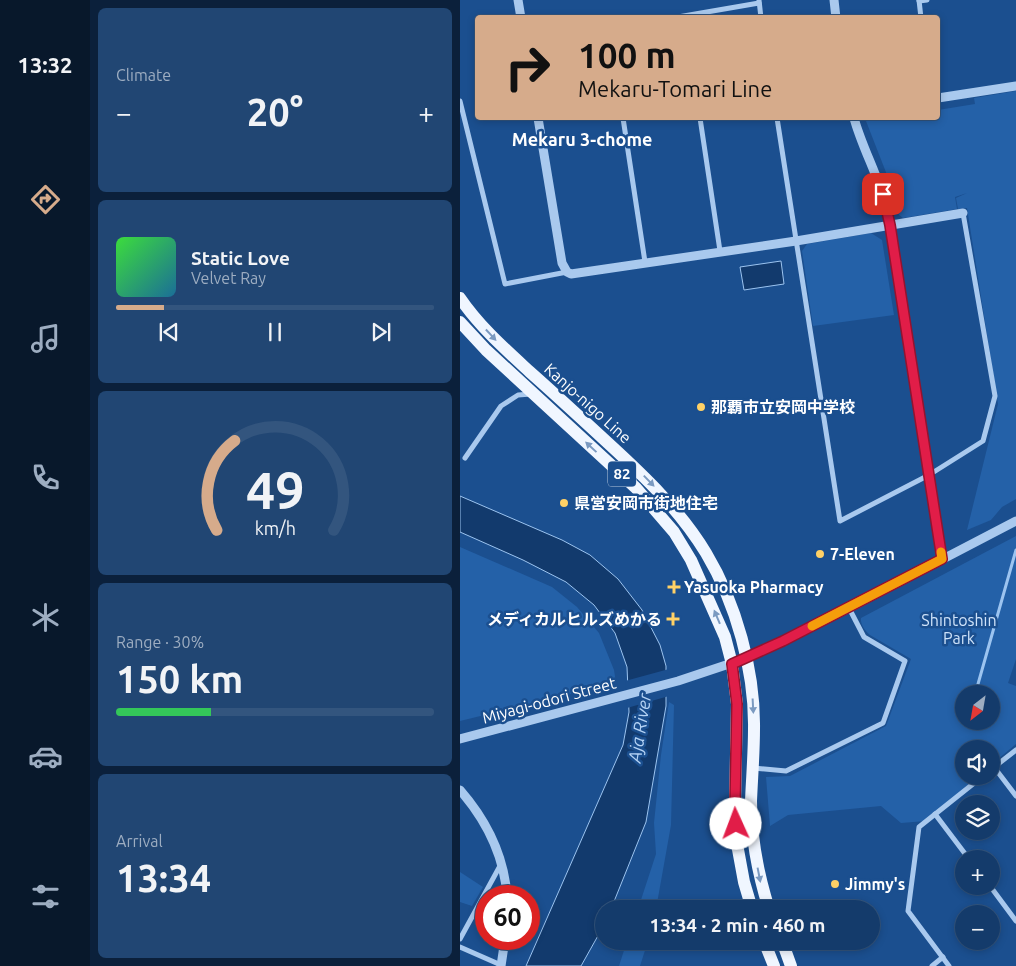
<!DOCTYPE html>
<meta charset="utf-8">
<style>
:root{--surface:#143b6b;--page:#214673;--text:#f1f3f6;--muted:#9dadc1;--line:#33557e;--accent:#d6ab8b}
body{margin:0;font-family:Ubuntu,"Noto Sans JP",sans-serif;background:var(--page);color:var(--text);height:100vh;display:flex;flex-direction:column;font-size:19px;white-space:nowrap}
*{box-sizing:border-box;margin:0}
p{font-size:16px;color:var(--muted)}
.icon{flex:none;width:28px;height:28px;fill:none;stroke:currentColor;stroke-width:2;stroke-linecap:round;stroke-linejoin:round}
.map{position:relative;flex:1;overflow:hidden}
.drawer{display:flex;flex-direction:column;gap:8px;padding:8px;background:#0b203b;width:370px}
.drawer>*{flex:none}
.top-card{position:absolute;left:15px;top:15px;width:465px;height:105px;border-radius:5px;box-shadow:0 2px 8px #0003,0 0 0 1px var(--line);background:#d6ab8b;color:#111;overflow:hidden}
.needle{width:32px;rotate:211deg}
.fabs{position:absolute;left:495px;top:685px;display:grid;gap:10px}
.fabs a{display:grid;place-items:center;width:45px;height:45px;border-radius:50%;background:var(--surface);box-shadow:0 2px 8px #0003,0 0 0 1px var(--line);font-size:25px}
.speed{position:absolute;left:15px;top:885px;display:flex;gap:10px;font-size:25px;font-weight:700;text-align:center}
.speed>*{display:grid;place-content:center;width:65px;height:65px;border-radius:50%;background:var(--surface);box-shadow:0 2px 8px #0003,0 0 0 1px var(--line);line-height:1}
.speed .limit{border:8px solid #d22;background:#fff;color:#111}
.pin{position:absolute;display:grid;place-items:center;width:42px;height:42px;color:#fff;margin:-21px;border-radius:10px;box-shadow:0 2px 8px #0006}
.me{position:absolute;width:55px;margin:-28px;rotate:358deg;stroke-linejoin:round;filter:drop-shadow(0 0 4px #0008)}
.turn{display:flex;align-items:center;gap:18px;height:105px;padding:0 20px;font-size:22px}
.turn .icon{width:65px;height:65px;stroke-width:2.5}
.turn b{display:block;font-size:35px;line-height:42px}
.big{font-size:38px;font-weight:600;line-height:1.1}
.drawer .widget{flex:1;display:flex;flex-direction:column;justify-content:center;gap:8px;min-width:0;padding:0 18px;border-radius:8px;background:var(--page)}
.drawer .dial{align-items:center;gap:0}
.dial svg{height:130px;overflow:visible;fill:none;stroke:var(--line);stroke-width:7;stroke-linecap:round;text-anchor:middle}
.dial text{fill:var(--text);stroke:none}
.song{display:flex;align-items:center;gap:15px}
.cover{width:60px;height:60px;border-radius:8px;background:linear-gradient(135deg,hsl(120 70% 55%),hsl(200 70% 35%))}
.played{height:5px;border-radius:2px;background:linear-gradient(90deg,var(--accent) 15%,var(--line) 15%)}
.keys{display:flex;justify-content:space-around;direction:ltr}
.heat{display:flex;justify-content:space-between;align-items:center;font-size:28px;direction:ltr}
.charge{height:8px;border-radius:4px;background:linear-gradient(90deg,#34c759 30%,var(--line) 0)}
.trip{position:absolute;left:135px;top:900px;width:285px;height:50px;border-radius:25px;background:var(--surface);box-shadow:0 2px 8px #0003,0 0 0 1px var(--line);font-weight:600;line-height:50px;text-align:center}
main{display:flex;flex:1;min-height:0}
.tab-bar{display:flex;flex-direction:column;width:90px;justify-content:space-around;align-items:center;background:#08182b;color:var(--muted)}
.tab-bar .icon{width:35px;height:35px}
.tab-bar .active{color:var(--accent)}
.tab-bar b{font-size:22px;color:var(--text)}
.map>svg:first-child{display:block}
.green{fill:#2461a8;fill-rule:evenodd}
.water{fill:#123a6d;stroke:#9cc4f0}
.pier{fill:#1b4f8f}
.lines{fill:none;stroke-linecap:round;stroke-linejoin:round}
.stream{stroke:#9cc4f0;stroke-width:3}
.minor{stroke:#a9c9ee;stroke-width:5}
.tertiary{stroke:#a9c9ee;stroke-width:9}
.primary{stroke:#f0f6ff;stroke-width:12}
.oneway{fill:#7b9ac1}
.route-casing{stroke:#92132f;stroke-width:12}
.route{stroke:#e11d48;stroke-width:9}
.slow{stroke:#f59e0b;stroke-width:9}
.poi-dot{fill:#ffd166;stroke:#1b4f8f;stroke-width:2}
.labels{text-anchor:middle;stroke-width:5;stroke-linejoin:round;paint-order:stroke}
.shield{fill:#1b4f8f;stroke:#bbcadd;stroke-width:1}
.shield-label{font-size:15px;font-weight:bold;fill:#fff}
.street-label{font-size:16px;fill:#fff;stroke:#1b4f8f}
.poi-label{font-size:16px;font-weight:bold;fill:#fff;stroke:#1b4f8f;text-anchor:start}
.park-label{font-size:16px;fill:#cfe3fa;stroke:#1b4f8f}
.neighbourhood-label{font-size:18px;font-weight:bold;fill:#fff;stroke:#1b4f8f}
.water-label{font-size:18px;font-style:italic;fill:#b5d3f5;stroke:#1b4f8f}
</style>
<main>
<nav class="tab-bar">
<b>13:32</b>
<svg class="icon active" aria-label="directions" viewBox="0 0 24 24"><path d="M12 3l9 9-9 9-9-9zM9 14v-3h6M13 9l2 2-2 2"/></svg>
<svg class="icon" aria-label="music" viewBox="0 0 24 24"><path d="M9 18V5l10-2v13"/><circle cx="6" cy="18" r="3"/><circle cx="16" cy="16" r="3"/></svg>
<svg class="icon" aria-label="phone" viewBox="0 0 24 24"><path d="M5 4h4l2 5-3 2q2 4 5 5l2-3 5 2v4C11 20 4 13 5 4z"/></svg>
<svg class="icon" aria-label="climate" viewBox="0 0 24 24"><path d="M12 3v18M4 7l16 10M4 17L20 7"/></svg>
<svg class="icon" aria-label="car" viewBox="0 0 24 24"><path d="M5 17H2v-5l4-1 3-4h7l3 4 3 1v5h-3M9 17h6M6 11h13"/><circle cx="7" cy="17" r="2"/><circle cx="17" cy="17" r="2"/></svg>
<svg class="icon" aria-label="filters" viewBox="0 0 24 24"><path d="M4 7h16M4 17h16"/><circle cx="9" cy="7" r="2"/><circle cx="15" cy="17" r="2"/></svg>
</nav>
<section class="drawer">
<div class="widget"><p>Climate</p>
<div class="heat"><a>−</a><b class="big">20°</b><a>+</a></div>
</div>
<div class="widget">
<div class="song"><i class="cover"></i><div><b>Static Love</b><p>Velvet Ray</p></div></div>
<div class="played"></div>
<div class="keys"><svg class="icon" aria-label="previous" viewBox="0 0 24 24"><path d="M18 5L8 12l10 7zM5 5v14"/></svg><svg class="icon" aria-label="pause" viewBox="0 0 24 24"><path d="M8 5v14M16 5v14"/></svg><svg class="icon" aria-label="next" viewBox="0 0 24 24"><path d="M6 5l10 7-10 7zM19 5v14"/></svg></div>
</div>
<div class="widget dial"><svg viewBox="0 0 100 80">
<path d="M14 69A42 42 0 1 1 86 69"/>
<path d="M14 69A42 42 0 0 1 25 14" stroke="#d6ab8b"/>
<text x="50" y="56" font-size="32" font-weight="700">49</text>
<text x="50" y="72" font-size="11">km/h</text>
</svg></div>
<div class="widget"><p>Range · 30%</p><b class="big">150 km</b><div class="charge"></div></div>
<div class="widget"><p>Arrival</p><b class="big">13:34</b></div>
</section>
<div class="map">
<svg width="556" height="966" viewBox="0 0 556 966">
<rect width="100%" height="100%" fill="#1b4f8f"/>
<g class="green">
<path d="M556 91V499L542 507 531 520 507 530 538 404 507 208 498 209 496 198 507 193 495 197 497 209 443 218 439 215 429 180 406 121 430 118H478V110L515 104 514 98Z"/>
<path d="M411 233 422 240 434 315 353 326 342 251 347 244Z"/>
<path d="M556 536V659L548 683 556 686V744L531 765V749H504V776H519L466 821 441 823 421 806 328 815 310 826 306 777 330 776 426 726 451 659 410 635C405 631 400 624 401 618ZM504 694H531V721H504Z"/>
<path d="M0 547 92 587 117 607 139 633 154 670 156 683 0 721Z"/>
<path d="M209 702 214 705 211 825 196 909H178L196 854 194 823 201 755Z"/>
<path d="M0 872 23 887 12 906 0 902Z"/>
<path d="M167 941H188L180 966H159Z"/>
</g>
<g class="water">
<path d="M321 261 324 284 284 290 280 267Z"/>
<path d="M0 496 102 540 130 555 158 579 182 610 200 645 206 666V706L186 822 151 909H144V925L121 966H66L163 745 169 712 167 667 155 633 134 605 106 582 63 560 0 532Z"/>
</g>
<path class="pier" d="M209 669V696L167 708 165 681Z"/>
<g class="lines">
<path class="stream" d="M518 684 556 550"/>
<g class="minor">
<path d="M299 0 301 18"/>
<path d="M459 0 461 18"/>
<path d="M459 1 467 0"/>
<path d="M212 18 299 3"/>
<path d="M0 101 45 284 107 272"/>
<path d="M163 118 185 262"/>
<path d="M240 118 260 251"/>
<path d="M317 118 380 521 469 475 523 441 535 396 503 213"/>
<path d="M5 458 41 406 58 395 71 394"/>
<path d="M534 767 556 796"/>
<path d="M293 768 326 771 423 723 445 661 404 637 389 608"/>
<path d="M533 768 556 750"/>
<path d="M475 814 509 859"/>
<path d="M530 886 556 921"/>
<path d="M0 939 41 864"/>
<path d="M0 947 41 965"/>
<path d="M472 966 483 957"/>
<path d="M489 966 448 911 459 827 523 776"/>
</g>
<g class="tertiary">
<path d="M58 0 61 18"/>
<path d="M374 0 376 18"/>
<path d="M478 98 556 86"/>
<path d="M78 118 102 263 107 272 111 274 336 241 503 213"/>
<path d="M394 118C403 151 421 180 428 214L482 559"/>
<path d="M0 739 218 681 287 658 389 608 556 521"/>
<path d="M0 790C27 821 44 855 47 896"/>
<path d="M41 966 45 939"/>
</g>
<g class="primary">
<path d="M0 298C19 326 45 349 70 372 96 395 122 419 148 443 184 476 220 510 246 553 276 603 295 671 294 729 294 753 292 777 291 801 291 838 298 874 309 909"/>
<path d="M0 322 26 350 176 488 214 532 231 560 265 637 272 664 277 704 275 804 277 844 284 882 292 909"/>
<path d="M304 941 314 966"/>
<path d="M322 941 331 966"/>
</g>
</g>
<defs><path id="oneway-solid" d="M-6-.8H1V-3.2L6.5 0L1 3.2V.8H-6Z" transform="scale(1.25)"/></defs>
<g class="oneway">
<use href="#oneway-solid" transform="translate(31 335) rotate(47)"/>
<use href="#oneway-solid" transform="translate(131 447) rotate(-137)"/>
<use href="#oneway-solid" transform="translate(189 481) rotate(46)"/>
<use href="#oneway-solid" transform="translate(257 617) rotate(-113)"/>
<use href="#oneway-solid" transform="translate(293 706) rotate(87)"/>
<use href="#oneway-solid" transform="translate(299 875) rotate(79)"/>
</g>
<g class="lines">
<g class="route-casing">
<path id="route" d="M276 824 275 804 277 704 272 664 323 641 482 559 430 225 423 194"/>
</g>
<use href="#route" class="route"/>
<path class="slow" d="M352 626 482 559 481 552"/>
</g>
<g class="poi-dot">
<circle cx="241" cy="407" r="5"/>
<circle cx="104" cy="503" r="5"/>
<circle cx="360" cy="554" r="5"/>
<path d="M211.5 579.5h5v5h5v5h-5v5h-5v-5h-5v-5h5z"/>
<path d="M210.5 611.5h5v5h5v5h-5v5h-5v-5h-5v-5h5z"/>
<circle cx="375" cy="884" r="5"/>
</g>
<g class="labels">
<rect class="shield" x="148" y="461.5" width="28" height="25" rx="4"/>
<g class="shield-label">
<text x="162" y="479">82</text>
</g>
<g class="street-label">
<text transform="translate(128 403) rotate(42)" y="6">Kanjo-nigo Line</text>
<text transform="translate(89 700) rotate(-15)" y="6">Miyagi-odori Street</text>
</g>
<g class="poi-label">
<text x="251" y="413">那覇市立安岡中学校</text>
<text x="114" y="509">県営安岡市街地住宅</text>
<text x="370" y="560">7-Eleven</text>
<text x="224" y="593">Yasuoka Pharmacy</text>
<text x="202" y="625" text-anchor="end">メディカルヒルズめかる</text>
<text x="385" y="890">Jimmy's</text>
</g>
<g class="park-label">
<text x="499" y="626">Shintoshin<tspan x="499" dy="18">Park</tspan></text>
</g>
<g class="neighbourhood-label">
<text x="122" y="146">Mekaru 3-chome</text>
</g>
<g class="water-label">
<text transform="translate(180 728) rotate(-81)" y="6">Aja River</text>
</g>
</g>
</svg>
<div class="fabs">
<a><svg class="needle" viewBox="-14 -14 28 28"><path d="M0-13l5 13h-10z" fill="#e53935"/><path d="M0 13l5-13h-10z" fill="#9dadc1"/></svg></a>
<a><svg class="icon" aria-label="sound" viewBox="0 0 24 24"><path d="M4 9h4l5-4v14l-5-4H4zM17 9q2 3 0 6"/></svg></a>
<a><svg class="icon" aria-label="layers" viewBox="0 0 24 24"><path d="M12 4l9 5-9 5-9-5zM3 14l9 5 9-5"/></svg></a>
<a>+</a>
<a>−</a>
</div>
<div class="speed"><div class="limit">60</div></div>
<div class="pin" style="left:423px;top:194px;background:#d93025"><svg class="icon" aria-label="arrive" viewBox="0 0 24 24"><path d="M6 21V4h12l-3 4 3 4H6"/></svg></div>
<svg class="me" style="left:276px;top:824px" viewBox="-20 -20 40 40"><circle r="19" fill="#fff"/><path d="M0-13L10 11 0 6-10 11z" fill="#e11d48"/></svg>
<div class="trip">13:34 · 2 min · 460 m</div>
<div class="top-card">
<div class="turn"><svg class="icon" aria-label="right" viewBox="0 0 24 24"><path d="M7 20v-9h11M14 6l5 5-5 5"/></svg><div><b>100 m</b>Mekaru-Tomari Line</div></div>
</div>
</div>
</main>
